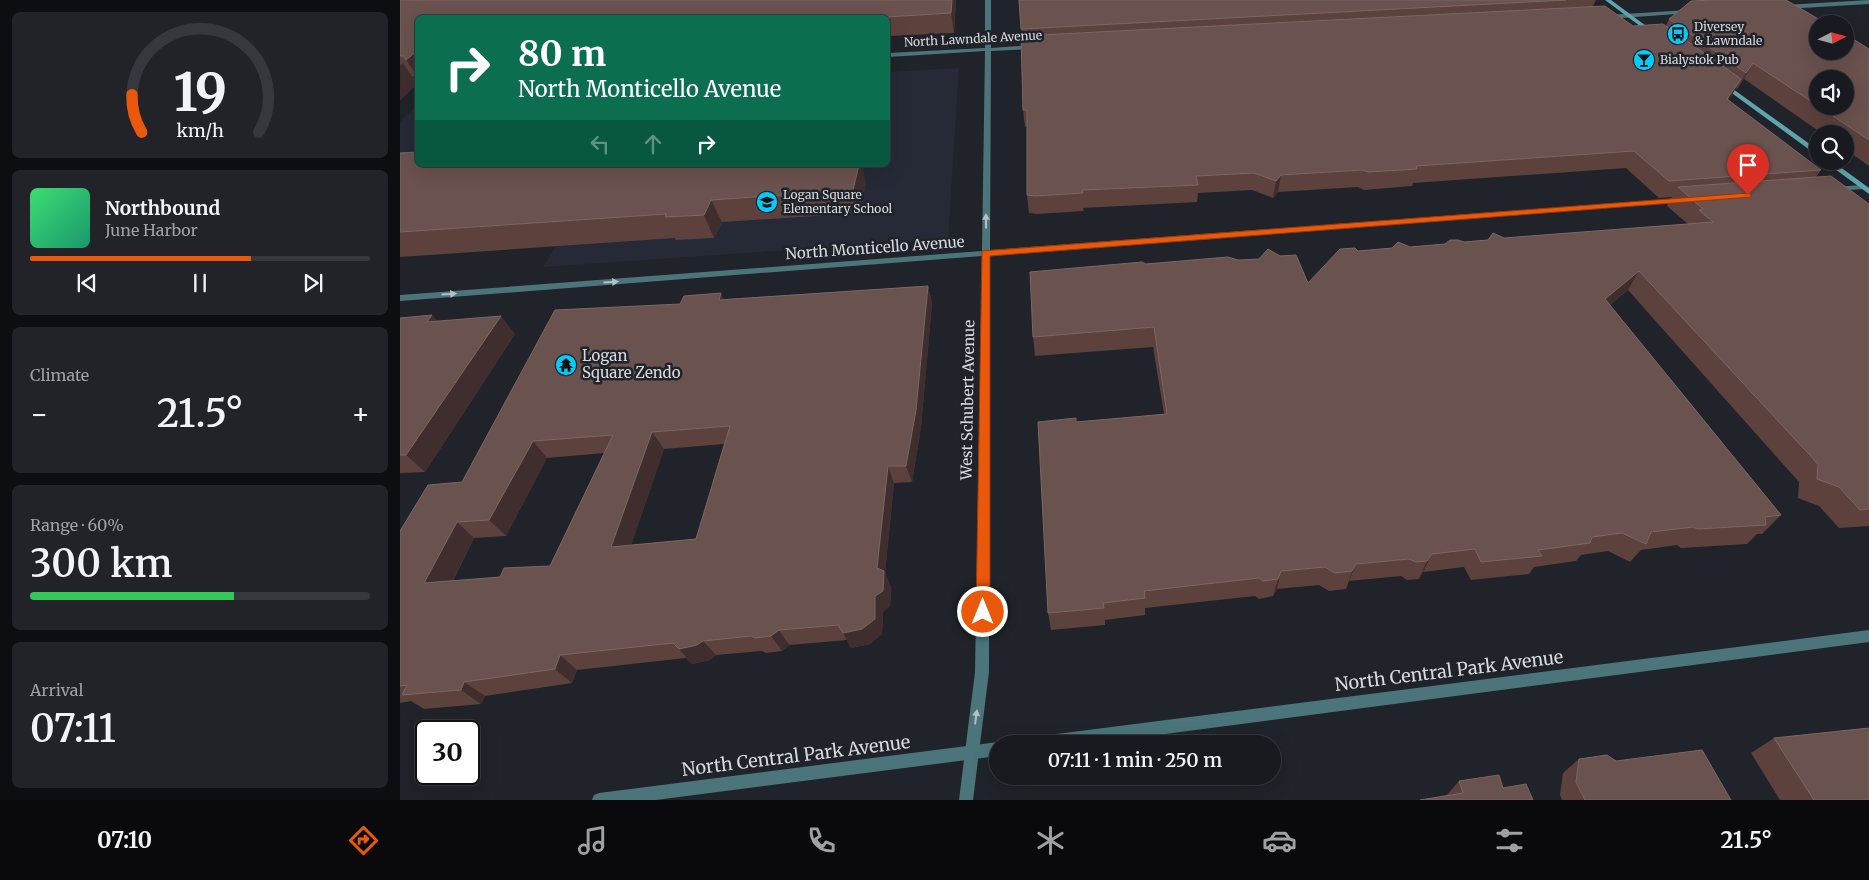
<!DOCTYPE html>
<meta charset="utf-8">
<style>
:root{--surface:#181a1f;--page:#212328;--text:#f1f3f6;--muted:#9fa1a4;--line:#36383d;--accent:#ea580c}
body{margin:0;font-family:Merriweather,serif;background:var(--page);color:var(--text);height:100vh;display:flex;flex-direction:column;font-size:19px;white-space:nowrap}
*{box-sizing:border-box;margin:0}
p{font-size:16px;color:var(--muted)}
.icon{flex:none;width:28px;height:28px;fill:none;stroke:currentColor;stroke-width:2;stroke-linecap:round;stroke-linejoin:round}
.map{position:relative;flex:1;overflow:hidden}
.side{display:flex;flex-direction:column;gap:12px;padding:12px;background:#0d0e11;width:400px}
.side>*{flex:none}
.banner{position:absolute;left:15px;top:15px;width:475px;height:152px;border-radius:8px;box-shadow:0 5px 20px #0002,0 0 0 1px var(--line);background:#0b6e4f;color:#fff;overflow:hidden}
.needle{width:32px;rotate:84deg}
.buttons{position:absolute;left:1409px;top:15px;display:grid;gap:10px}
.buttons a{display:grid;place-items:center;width:45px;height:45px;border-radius:50%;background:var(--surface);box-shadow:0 5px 20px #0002,0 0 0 1px var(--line);font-size:25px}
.speed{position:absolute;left:15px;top:720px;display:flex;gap:10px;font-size:25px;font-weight:700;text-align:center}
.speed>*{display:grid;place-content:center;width:65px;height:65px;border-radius:50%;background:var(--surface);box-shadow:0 5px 20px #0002,0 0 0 1px var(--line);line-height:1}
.speed .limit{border:2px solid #111;border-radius:8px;background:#fff;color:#111}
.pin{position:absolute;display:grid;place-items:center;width:42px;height:42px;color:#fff;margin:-51px -21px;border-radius:50% 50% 50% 0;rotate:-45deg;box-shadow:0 0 5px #0007}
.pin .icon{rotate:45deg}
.me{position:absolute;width:55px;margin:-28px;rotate:0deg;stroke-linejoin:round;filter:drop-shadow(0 0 4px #0008)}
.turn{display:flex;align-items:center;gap:18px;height:105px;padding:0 20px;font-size:22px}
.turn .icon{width:65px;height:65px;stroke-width:2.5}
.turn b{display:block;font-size:35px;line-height:42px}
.lanes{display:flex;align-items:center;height:48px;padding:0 20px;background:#0003;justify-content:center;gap:25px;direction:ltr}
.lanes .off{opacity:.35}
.big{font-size:38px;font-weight:600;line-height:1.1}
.side .widget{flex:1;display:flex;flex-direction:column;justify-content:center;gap:8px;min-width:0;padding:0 18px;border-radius:8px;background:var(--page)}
.side .dial{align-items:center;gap:0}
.dial svg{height:130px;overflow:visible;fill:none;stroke:var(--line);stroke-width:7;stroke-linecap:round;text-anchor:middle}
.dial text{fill:var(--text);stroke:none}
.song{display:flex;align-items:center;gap:15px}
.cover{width:60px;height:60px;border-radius:8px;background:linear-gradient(135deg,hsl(140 70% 55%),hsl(160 70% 35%))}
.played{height:5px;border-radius:2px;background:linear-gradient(90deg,var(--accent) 65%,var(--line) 65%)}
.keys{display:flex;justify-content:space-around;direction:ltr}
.heat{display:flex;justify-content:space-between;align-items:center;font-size:28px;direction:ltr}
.charge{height:8px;border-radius:4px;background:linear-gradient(90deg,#34c759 60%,var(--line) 0)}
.trip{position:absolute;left:589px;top:735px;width:292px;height:50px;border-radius:25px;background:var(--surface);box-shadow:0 5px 20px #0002,0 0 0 1px var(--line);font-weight:600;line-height:50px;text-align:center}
.tabs{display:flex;height:80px;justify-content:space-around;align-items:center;background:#0a0a0c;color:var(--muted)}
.tabs .icon{width:35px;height:35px}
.tabs .on{color:var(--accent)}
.tabs b{font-size:22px;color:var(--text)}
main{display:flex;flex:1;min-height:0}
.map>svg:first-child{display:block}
.built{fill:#252a36}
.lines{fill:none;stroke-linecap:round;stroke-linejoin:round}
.minor{fill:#4b757a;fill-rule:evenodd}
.tertiary{fill:#4b757a;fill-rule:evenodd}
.secondary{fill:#5fa4ac;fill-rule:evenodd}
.wall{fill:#5d413c;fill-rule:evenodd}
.shaded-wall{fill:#3f2e2d}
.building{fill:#6a524e;stroke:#7b6764;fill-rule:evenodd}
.oneway{fill:#b4c0c5}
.route{fill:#ea580c;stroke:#983908}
.labels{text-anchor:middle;stroke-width:5;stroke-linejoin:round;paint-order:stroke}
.far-poi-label{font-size:12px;fill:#d7d9de;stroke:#202329;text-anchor:start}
.far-street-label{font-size:12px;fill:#d7d9de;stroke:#202329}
.street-label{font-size:15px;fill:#d7d9de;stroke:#202329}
.poi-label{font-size:15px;fill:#d7d9de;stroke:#202329;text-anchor:start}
.near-street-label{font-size:18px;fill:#d7d9de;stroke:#202329}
</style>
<main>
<section class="side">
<div class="widget dial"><svg viewBox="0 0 100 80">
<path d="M14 69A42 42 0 1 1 86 69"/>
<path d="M14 69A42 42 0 0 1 8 46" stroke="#ea580c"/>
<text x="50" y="56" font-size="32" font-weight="700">19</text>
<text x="50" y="72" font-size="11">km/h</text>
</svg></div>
<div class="widget">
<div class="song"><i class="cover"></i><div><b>Northbound</b><p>June Harbor</p></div></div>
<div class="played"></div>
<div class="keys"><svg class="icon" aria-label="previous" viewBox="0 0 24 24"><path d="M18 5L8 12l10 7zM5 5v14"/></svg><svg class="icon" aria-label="pause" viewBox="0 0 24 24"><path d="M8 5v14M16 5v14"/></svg><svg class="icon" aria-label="next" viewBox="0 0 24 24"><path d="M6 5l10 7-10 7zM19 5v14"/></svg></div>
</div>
<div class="widget"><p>Climate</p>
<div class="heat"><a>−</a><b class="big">21.5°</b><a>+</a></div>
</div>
<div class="widget"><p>Range · 60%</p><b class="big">300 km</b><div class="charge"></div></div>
<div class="widget"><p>Arrival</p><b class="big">07:11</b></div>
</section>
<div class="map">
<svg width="1469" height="800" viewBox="0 0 1469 800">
<rect width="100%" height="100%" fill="#202329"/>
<g class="built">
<path d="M559 68 548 239 143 267 207 165H488V72Z"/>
<path d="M17 105 18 165 0 168V122Z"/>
</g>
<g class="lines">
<g class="minor">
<path d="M585 0H591V48L634 45 637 47 634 49 591 51 590 250 1283 198 1287 200 1283 202 590 256 589 672 573 800H559L575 672 582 256 0 301V295L582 251 585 51 488 57V53L585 48Z"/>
<path d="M1469 0V4L1385 9 1382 7 1385 5Z"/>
<path d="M1288 10 1291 12 1290 13 1208 19 1205 17 1208 15Z"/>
<path d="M18 78V82L0 83V79Z"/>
<path d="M1461 185H1464V189L1434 191 1430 189 1434 187Z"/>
</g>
<g class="tertiary">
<path d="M1469 630V642L689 744H626L628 739 633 737Z"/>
<path d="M598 742 602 744H598V756L256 800H192L194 795 199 793Z"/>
</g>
<g class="secondary">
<path d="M1205 0H1211L1257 34 1252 35Z"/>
<path d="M1322 84H1326L1418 150V156L1322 86Z"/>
<path d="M1424 161H1432L1469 188V194Z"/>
</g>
</g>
<g class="wall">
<path d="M0 0H556L554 33 491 36 488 54V18H18L17 76 12 77 17 84 0 100Z"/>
<path d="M619 0H1196L1193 6 1233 26H1266L1269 19 1297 0H1386L1469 49V166L1445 149V134H1423L1344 79 1337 89 1336 88 1328 101 1421 170 1416 177 1469 204V526L1439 528 1419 506 1398 498 1399 482 1228 290 1210 305 1381 515 1362 534H1357L1347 544 1281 548 1277 545 1241 550 1230 562 1208 551 1181 555 1176 561 1134 567 1129 574 1071 580 1064 567 1023 572 1019 579 1007 580 1001 576 949 581 946 589 929 591 919 585 877 589 873 596 859 599 855 596 745 608V615L705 620V625L651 630 648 613 676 422 764 414 753 347 635 356 633 337 746 264 908 283 958 251 1045 244 1064 242 1104 238 1288 224 1267 206 1272 197 1259 198 1226 168 1013 183 1012 186 964 190 958 187 878 192 873 198 852 190 798 193 797 202 683 208 684 211 637 214 629 213 627 195V126L625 127 623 110 622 36Z"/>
<path d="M0 153 466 182 460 213 322 222 314 238 276 240 275 238 0 257Z"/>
<path d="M528 286 532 303 521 427 512 482 494 483 485 573 491 587 490 606 483 612 482 634 470 644 451 648 447 640 389 645 382 651 366 653 362 651 316 655 310 660 292 664 286 658 177 670 172 683 85 696 81 704 24 709 11 701 0 703V531L62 482 280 304 325 299ZM324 444 296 539 231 545 264 449ZM204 453 150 566 100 577 53 581 74 538 106 536 147 458Z"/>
<path d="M32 315 37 321 115 334 25 472 0 473V318Z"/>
<path d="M1374 738 1469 800H1380L1351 753Z"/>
<path d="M1179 759 1216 761 1331 800H1162L1160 795 1163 773Z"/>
<path d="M1059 781 1103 788 1046 796Z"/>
</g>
<g class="shaded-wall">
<path d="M552 0H556L554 33 551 13Z"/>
<path d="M488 21 491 36 488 54Z"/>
<path d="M18 50V77L6 60Z"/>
<path d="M3 63 17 84 0 100V66Z"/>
<path d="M1353 63 1344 79 1337 89 1346 73Z"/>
<path d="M1341 79 1332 95 1317 116 1327 99Z"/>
<path d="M459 165H462L466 182 460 213 453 190Z"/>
<path d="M881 175 878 192 873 198 876 181Z"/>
<path d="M311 200 322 222 314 238 304 215Z"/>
<path d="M1239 271 1228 290 1194 318 1205 299Z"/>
<path d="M528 286 532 303 521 427 512 482 506 466Z"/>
<path d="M321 293 330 310 319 300Z"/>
<path d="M32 315 47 333 27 322Z"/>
<path d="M101 316 115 334 25 472 6 455Z"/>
<path d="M252 432 264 449 225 563 211 547Z"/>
<path d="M133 441 147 458 106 536 89 520Z"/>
<path d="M488 466 494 483 485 573 491 587 490 606 483 612 482 634 470 644 451 648 443 633Z"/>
<path d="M57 522 74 538 44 598 24 583Z"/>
<path d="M1032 554 1023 572 1019 579 1027 561Z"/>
<path d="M956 564 949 581 946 589 952 571Z"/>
<path d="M881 571 877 589 873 596 878 579Z"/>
<path d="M379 630 389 645 382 651 371 636Z"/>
<path d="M303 641 316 655 310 660 292 664 279 649Z"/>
<path d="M160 655 177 670 172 683 155 669Z"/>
<path d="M64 682 85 696 81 704 61 690Z"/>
</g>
<g class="building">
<path d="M0 0H552L551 13 487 17 486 18H18V50L6 60 4 56H0Z"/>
<path d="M619 0H1166L621 29Z"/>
<path d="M1312 0H1386L1427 24H1418V51H1445V34L1469 49V140L1418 106H1445V79H1418V106L1353 63 1346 73 1269 19 1291 1Z"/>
<path d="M1205 6 1233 26 1263 24 1341 79 1327 99 1421 170 1269 181 1234 151 1016 166 1017 169 968 172 962 170 881 175 876 181 854 173 796 176 798 185 682 190 683 193 635 196 627 195V110H623L621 36Z"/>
<path d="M18 152V165H459L453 190 311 200 304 215 265 217 266 214 0 232V153Z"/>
<path d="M1431 176 1469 204V509L1460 510 1439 487 1417 479 1418 464 1239 271 1205 299 1381 515 1365 517 1366 525 1298 529 1293 527 1251 532 1246 544 1222 533 1192 537 1190 543 1138 550 1142 556 1081 562 1075 549 1032 554 1027 561 1016 562 1009 559 956 564 952 571 935 573 925 567 881 571 878 579 863 581 859 578 744 591 745 598 703 603 704 608 648 613 638 422 676 418V422L767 414 754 327 633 337 630 272 742 262 746 264 828 257 838 260 859 259 868 249 880 256 896 255 908 283 940 249 955 248 958 251 992 248 998 242 1010 247 1045 244 1050 240H1058L1064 242 1088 240 1093 233 1104 238 1313 222 1299 210 1303 209 1278 187Z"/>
<path d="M528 286 516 410 506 466H488L477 568 484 571 483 591 475 596V619L462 629 443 633 438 625 379 630 371 636 355 638 351 636 303 641 297 645 279 649 273 643 160 655 155 669 64 682 61 690 2 695 7 685 0 686V531L28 485 62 482 155 310 280 304 284 296 321 293 319 300ZM330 426 296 539 211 547 252 432ZM213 435 150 566 104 568 100 577 24 583 57 522 89 520 133 441Z"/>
<path d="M32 315 27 322 101 316 6 455H0V318Z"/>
<path d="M1469 728V800H1414L1374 738Z"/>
<path d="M1302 750 1331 800H1185L1176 782 1179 759 1207 755 1216 761Z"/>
<path d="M1099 775 1103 788 1126 784 1133 800H1020L1063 793 1059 781Z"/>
</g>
<defs><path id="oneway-solid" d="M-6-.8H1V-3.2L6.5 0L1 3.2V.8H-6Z" transform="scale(1.25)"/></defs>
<g class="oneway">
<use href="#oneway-solid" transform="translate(586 221) rotate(-90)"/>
<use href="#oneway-solid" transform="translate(211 282) rotate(-4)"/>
<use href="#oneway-solid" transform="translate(49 294) rotate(-4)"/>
<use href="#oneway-solid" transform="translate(576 717) rotate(-83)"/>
</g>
<path class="route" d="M1348 193 1351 194V197L590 256V612L588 617 583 619 578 617 576 612 582 251Z"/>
<defs>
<g id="bus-disc" transform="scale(1.125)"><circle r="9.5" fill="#04cbf9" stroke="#202329"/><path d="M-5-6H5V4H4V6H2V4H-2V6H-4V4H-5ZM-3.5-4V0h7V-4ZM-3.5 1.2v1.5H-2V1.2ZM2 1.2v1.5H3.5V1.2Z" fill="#111"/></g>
<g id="bar-disc" transform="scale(1.125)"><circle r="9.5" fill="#04cbf9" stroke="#202329"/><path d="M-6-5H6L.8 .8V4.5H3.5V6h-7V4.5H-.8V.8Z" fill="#111"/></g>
<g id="school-disc" transform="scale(1.125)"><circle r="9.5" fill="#04cbf9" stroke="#202329"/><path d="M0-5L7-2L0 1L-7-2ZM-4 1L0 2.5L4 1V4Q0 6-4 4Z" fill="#111"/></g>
<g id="temple-disc" transform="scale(1.125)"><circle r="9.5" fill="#04cbf9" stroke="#202329"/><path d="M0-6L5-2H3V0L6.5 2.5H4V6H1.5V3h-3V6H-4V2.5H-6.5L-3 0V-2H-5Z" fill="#111"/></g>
</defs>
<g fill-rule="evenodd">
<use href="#bus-disc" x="1278" y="34"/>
<use href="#bar-disc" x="1244" y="60"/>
<use href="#school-disc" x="367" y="202"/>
<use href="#temple-disc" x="166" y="365"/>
</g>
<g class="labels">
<g class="far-poi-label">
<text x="1294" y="31">Diversey<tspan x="1294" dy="14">&amp; Lawndale</tspan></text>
<text x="1260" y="64">Bialystok Pub</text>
<text x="383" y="199">Logan Square<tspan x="383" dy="14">Elementary School</tspan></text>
</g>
<g class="far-street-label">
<text transform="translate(573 39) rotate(-3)" y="4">North Lawndale Avenue</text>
</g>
<g class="street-label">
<text transform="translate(475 248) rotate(-4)" y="5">North Monticello Avenue</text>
<text transform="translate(568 400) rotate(-89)" y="5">West Schubert Avenue</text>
</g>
<g class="poi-label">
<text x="182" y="361">Logan<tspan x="182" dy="17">Square Zendo</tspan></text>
</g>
<g class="near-street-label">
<text transform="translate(1049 671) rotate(-7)" y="6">North Central Park Avenue</text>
<text transform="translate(396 756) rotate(-7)" y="6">North Central Park Avenue</text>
</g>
</g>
</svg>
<div class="buttons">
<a><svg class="needle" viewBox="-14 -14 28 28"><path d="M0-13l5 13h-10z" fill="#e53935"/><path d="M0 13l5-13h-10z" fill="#9fa1a4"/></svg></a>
<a><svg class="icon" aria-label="sound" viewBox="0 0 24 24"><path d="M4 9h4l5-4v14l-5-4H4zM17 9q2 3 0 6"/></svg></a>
<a><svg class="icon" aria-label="search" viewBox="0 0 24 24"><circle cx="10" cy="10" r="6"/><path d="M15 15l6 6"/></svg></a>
</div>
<div class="speed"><div class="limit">30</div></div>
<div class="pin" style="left:1348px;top:195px;background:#d93025"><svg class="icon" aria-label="arrive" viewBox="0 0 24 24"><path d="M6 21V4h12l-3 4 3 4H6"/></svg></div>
<svg class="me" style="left:583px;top:612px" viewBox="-20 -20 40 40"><circle r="17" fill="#ea580c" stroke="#fff" stroke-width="3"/><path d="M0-11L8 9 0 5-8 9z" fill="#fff"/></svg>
<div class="trip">07:11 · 1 min · 250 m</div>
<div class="banner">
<div class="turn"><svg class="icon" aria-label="right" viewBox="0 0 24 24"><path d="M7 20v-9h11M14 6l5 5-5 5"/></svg><div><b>80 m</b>North Monticello Avenue</div></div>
<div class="lanes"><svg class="icon off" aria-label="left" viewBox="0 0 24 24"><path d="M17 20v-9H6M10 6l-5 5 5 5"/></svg><svg class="icon off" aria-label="ahead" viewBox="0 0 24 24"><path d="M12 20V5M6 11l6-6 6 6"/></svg><svg class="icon" aria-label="right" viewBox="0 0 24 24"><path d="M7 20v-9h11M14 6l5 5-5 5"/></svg></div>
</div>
</div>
</main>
<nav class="tabs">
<b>07:10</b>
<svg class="icon on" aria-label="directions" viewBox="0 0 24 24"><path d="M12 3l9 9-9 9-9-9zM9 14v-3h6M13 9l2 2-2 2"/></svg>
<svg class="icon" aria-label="music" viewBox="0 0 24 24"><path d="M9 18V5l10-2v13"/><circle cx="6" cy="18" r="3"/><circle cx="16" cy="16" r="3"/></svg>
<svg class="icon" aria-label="phone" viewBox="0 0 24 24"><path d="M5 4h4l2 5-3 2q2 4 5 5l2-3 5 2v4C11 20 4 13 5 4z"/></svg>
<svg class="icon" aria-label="climate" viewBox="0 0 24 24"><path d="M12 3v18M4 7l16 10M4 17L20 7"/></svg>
<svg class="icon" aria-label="car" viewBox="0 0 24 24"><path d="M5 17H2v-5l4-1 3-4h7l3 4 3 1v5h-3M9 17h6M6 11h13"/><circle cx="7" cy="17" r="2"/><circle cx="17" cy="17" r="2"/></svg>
<svg class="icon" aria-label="filters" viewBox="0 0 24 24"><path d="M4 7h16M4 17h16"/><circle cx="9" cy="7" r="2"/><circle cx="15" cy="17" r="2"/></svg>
<b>21.5°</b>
</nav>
